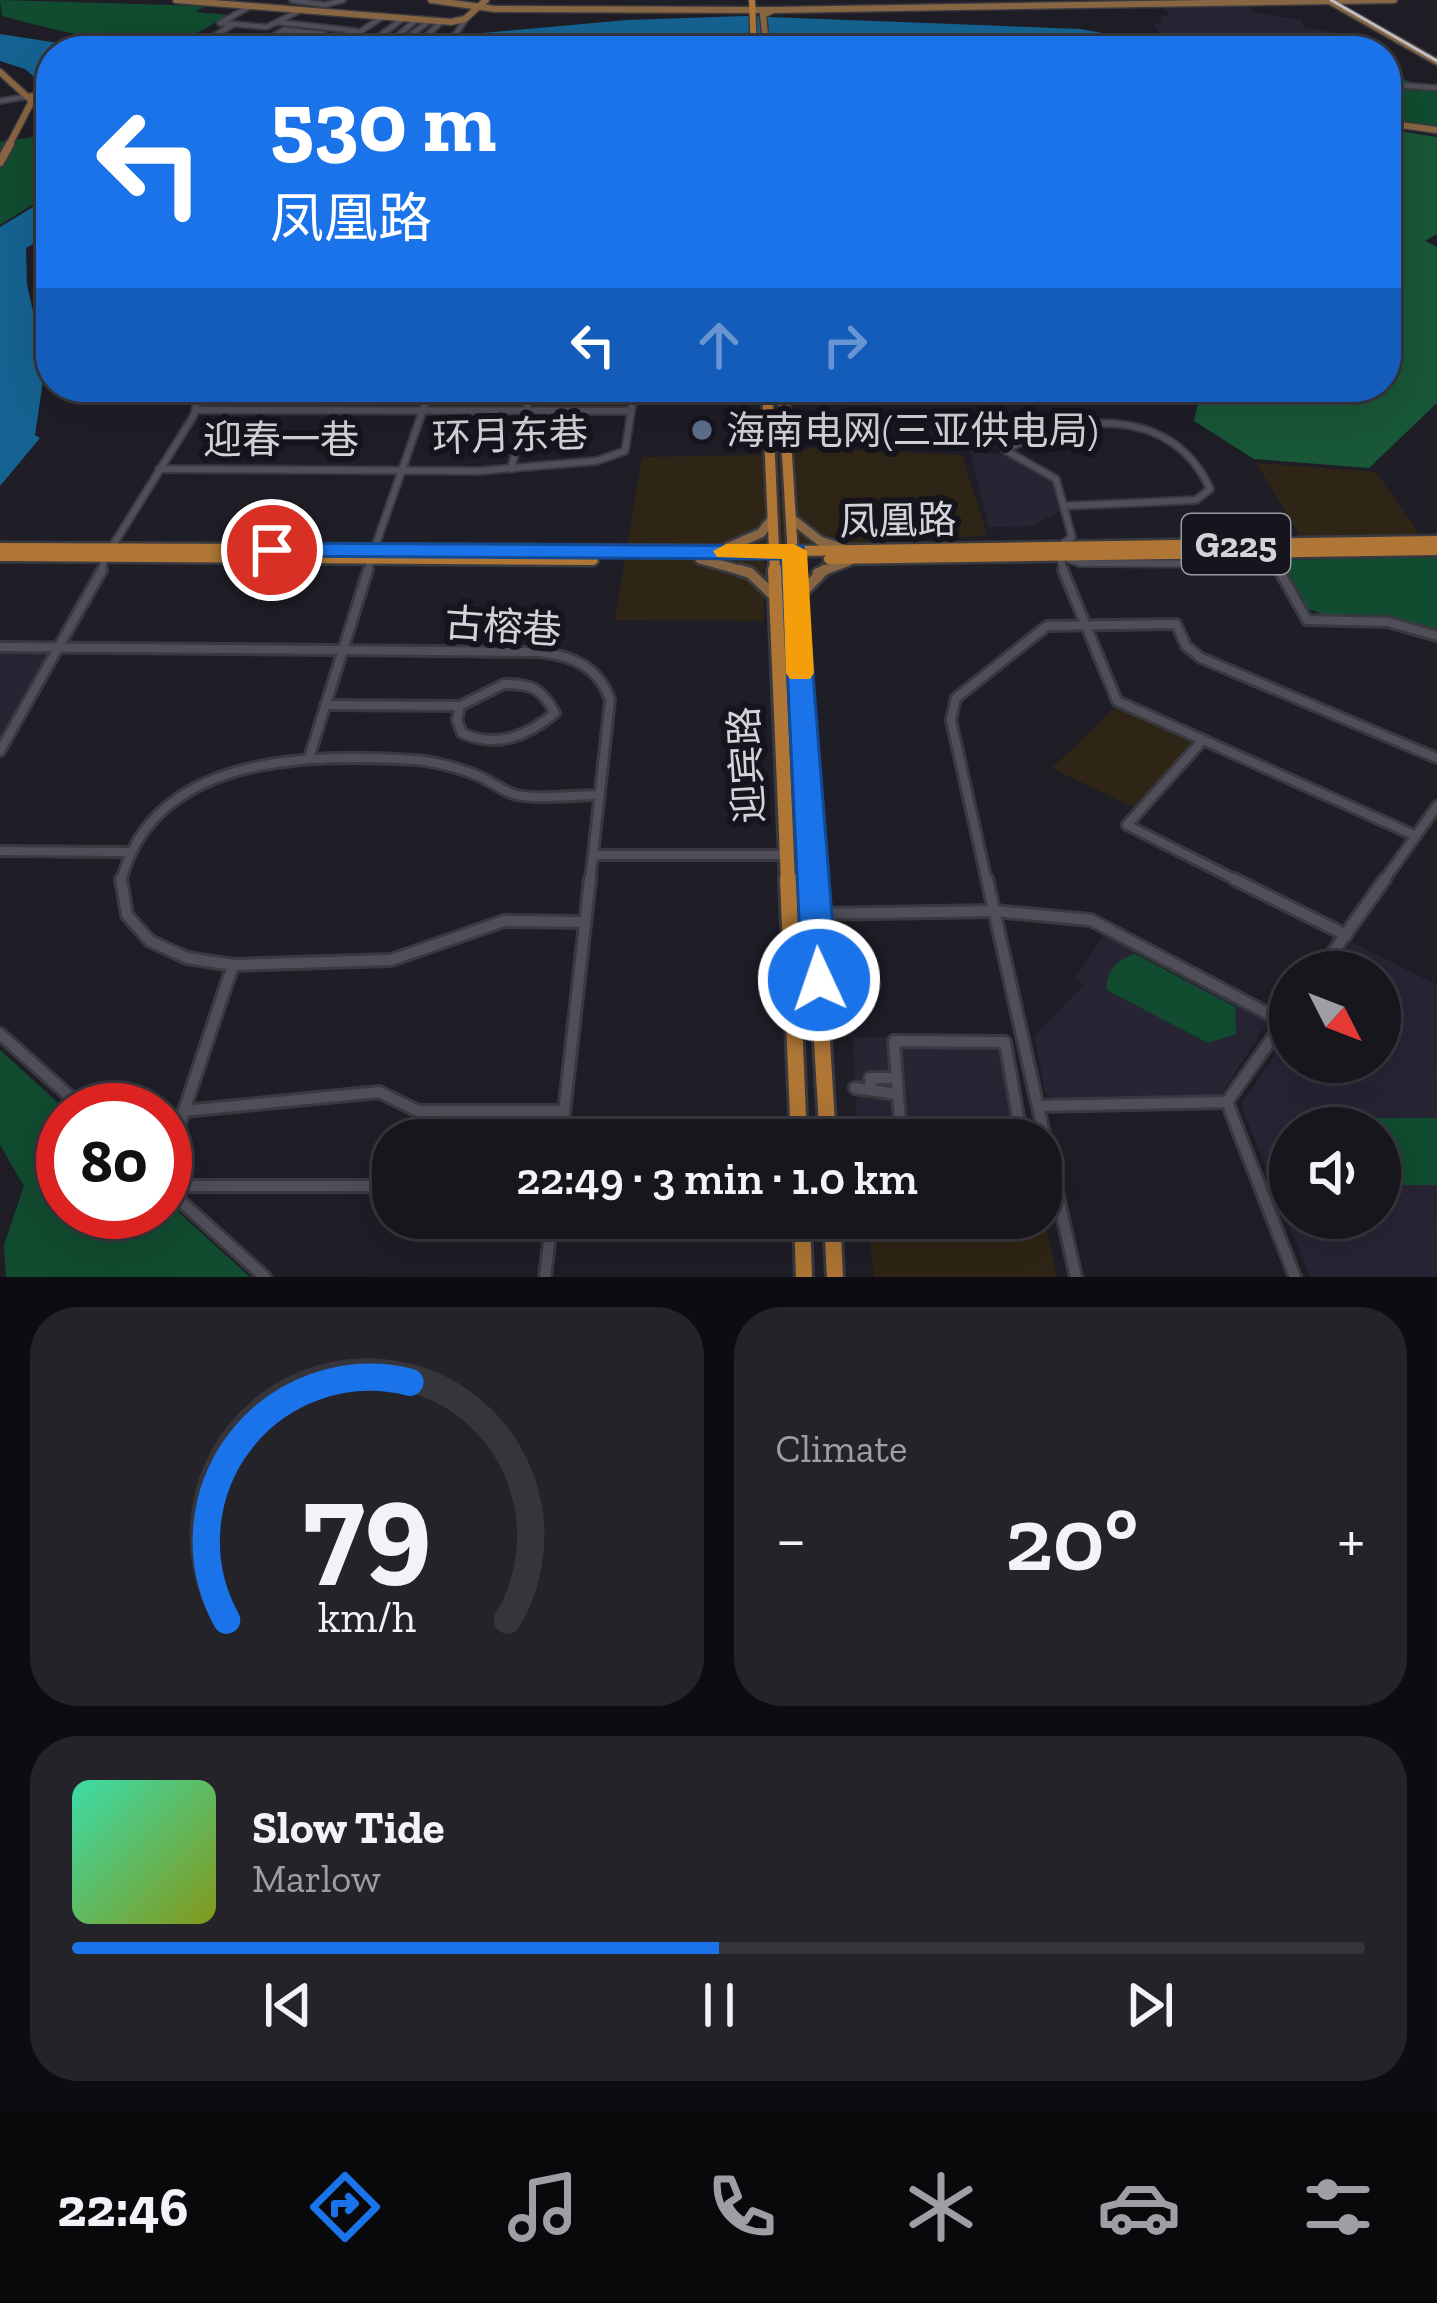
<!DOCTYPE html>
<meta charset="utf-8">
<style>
:root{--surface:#17161d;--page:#24232a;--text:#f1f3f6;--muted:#9e9fa4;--line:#36353b;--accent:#1a73e8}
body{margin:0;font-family:"Zilla Slab","Noto Sans SC",serif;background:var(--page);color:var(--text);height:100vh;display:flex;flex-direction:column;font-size:45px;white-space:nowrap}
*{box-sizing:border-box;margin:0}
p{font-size:39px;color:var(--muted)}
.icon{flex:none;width:66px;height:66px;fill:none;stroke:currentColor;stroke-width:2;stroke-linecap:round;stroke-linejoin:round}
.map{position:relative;height:1277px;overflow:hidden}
.sheet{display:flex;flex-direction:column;gap:30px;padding:30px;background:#0d0c10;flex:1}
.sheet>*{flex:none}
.guide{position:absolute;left:36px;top:36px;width:1365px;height:366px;border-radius:48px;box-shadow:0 12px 48px #0002,0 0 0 3px var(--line);background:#1a73e8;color:#fff;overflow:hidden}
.needle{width:78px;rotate:132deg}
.buttons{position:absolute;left:1269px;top:951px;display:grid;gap:24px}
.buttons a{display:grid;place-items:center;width:132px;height:132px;border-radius:50%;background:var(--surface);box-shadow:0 12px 48px #0002,0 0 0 3px var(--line);font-size:60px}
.speed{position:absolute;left:36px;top:1083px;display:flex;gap:24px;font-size:60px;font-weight:700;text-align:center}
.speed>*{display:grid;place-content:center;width:156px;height:156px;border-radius:50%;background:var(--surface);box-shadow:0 12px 48px #0002,0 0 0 3px var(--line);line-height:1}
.speed .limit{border:18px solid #d22;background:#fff;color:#111}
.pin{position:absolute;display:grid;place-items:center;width:102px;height:102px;color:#fff;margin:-51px;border:6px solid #fff;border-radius:50%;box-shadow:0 3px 12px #0007}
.me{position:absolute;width:132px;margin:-66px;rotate:357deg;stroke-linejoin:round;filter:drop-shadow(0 0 9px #0008)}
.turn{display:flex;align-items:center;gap:42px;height:252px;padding:0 36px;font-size:54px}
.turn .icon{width:156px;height:156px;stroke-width:2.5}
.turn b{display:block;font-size:84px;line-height:102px}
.lanes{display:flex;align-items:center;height:114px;padding:0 36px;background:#0003;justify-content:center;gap:60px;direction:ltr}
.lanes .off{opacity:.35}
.big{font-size:90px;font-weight:600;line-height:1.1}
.sheet .widget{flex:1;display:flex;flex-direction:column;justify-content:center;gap:18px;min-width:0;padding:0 42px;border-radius:48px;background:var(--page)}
.sheet .dial{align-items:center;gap:0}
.dial svg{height:312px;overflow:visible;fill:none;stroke:var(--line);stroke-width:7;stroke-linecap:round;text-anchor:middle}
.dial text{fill:var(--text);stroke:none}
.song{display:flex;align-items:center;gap:36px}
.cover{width:144px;height:144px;border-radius:18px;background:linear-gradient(135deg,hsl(160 70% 55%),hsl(70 70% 35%))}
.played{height:12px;border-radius:6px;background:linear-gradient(90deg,var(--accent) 50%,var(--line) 50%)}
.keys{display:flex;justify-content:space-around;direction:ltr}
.heat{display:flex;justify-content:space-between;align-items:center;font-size:66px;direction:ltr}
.sheet .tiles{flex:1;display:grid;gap:30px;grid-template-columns:1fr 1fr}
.widget:last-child{grid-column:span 2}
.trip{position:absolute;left:372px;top:1119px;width:690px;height:120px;border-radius:48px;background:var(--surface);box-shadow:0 12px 48px #0002,0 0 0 3px var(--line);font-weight:600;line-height:120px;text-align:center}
.menu{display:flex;height:192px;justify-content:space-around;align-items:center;background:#09090c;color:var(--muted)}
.menu .icon{width:84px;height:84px}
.menu .on{color:var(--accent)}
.menu b{font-size:54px;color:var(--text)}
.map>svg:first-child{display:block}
.commercial{fill:#2f2516}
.built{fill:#272534;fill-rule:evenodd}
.green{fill:#114c30}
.forest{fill:#185738}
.water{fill:#156392}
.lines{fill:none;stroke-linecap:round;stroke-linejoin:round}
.minor-far3-casing{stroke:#393940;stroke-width:8}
.minor-far2-casing{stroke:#393940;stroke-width:10}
.minor-far1-casing{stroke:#393940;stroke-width:14}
.minor-casing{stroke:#393940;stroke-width:16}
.major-far3-casing{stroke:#393940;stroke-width:9}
.major-far2-casing{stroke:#393940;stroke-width:12}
.major-far1-casing{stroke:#393940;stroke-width:14}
.major-casing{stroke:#393940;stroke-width:16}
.highway-far3-casing{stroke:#393940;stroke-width:9}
.highway-far2-casing{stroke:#393940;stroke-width:15}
.highway-far1-casing{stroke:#393940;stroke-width:20}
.highway-casing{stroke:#393940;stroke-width:22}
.minor-far3{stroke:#504e59;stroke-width:4.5}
.minor-far2{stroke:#504e59;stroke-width:6}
.minor-far1{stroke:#504e59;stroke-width:8}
.minor{stroke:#504e59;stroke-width:10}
.major-far3{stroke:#896643;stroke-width:6}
.major-far2{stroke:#896643;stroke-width:8}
.major-far1{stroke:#896643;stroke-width:9}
.major{stroke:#896643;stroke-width:10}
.highway-far3{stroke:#af7635;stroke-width:6}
.highway-far2{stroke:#af7635;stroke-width:10}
.highway-far1{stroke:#af7635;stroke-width:14}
.highway{stroke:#af7635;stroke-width:16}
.tram{stroke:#bfbfc5;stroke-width:3}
.route{fill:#1a73e8;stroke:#114b97;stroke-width:3}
.slow{fill:#f59e0b}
.service-dot{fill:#5c6f8a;stroke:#16151e;stroke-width:4.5}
.labels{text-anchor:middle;stroke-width:12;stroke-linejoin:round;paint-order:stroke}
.shield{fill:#16151e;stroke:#9a9aa1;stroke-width:3}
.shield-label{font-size:36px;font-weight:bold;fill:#d3d3d9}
.poi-label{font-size:39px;fill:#d3d3d9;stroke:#16151e;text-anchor:start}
.street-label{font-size:39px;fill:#d3d3d9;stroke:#16151e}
</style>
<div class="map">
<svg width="1437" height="1277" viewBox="0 0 1437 1277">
<rect width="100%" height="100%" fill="#1f1e27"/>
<g class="commercial">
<path d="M437 387H529L524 407 430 406Z"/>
<path d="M537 387H630L627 407 533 406Z"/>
<path d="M812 448 962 455 987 535 875 544 765 545 764 621 615 620 642 457 754 455Z"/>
<path d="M1256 463 1376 472 1421 537 1302 538Z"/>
<path d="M1116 707 1195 743 1133 807 1052 768Z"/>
<path d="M1041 1205 1057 1277H874L867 1218H1041Z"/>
</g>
<g class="built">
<path d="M1248 6 1255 13 1302 20 1303 27 1345 34 1342 41 1330 43 1190 34 1173 41 1157 39 1161 35 1153 24 1163 23 1159 17 1170 15 1163 7Z"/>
<path d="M970 450 1015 457 1054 479 1063 510 1031 526 989 527Z"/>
<path d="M0 647 60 648 0 744Z"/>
<path d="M1106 932 1268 1022 1219 1097 1066 1100 1052 1099 1045 1092 1035 1036 1084 985 1075 979Z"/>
<path d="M1351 942 1437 985V1277H1310L1241 1105 1290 1032V1062H1380V972H1331ZM1290 1128H1380V1218H1290Z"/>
<path d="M853 1037H1008L1027 1140H858Z"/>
</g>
<g class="green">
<path d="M0 0 206 6 195 12 230 15 184 40H306L310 45C209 65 99 42 2 16Z"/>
<path d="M1386 72 1419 85 1437 86V128L1386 121Z"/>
<path d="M51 130V193L0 225V142L47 135Z"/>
<path d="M1437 557V631L1389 618 1322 614 1307 608 1282 560Z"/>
<path d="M1135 954 1235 1007 1236 1034 1208 1043 1107 990C1105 971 1118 959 1135 954Z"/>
<path d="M0 1050 66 1110 63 1212H165V1200L250 1277H6L4 1245 24 1186 0 1145Z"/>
<path d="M1346 1118H1437V1185H1380V1128H1339Z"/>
</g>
<path class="forest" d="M1386 129 1437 137V234L1425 241 1437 247V403L1369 468 1254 459 1194 421 1202 387H1386Z"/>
<g class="water">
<path d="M745 16 1080 29 1204 51C1105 51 1011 40 912 38 802 36 693 38 583 44L582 49 558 51H280L627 20Z"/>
<path d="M0 34 110 51H51V91L25 69 0 61Z"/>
<path d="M51 196V234L26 248 27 284 45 367 35 435 40 438 0 486V227Z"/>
</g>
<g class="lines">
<g class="minor-far3-casing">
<g id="minor-far3">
<path d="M292 0 325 5 343 0"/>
<path d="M247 8 220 23 267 27 297 12"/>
<path d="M234 24 209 39 337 38 356 31 277 22"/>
<path d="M358 33 381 18"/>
<path d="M381 35 401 20"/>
<path d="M411 35 428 22"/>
<path d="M397 36 415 21"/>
<path d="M425 37 440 23"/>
<path d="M269 38 284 30 324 34"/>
<path d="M1228 43 1266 51"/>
<path d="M462 51 455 35 464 22"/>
<path d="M800 51 861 43 1023 51"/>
<path d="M1386 84 1437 88"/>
<path d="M0 101 24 97"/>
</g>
</g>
<g class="minor-far2-casing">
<g id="minor-far2">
<path d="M1186 387 1188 395"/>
<path d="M196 410 631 411"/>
<path d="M159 469 479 471 596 461 625 451 635 387"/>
<path d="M511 469 532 387"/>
<path d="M1064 506 1196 500 1210 489C1173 406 1075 412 1005 450L1056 479 1072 537 1058 547 1064 573"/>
<path d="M110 550 194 415 201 387"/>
<path d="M374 550 431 387"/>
<path d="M1069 559 1080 563 1276 564"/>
<path d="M1276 564 1281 573"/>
<path d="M102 573 104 559"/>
<path d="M367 573 371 560"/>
</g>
</g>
<g class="minor-far1-casing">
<g id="minor-far1">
<path d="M1063 570 1117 701 1416 836"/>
<path d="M1279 570 1307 620 1388 622 1437 636"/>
<path d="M0 647 540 652C573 656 599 667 610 700L590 882"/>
<path d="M504 684C532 684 541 688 555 713 527 736 497 749 462 733L457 720 460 706Z"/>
<path d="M325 705 460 706"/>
<path d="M1202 741 1127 825 1240 882"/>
<path d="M0 751 102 570"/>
<path d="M309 758 368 570"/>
<path d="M0 851 128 852"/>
<path d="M593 855H786"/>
<path d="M121 882C152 755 307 753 414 760 433 761 459 768 476 775 490 780 503 792 517 795 543 800 574 795 600 795"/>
<path d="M987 882 951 720 956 698 1047 626 1176 624 1186 646 1201 658 1437 758"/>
<path d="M1383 882 1437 806"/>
</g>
</g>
<g class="minor-casing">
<g id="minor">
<path d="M121 879 127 915 150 941 187 958 233 965 391 960 504 921 585 922"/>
<path d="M987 879 1076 1277"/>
<path d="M1234 879 1346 935"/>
<path d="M790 922 815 914 994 911 1091 920 1284 1022"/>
<path d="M1319 972 1385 879"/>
<path d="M0 1034 85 1110"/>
<path d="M894 1041 1005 1042 1021 1134 901 1135Z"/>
<path d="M855 1088 897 1094"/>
<path d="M871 1088 870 1078H897"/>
<path d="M1227 1102 1295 1277"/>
<path d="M1227 1102 1290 1013"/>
<path d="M1038 1106 1227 1102"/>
<path d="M184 1111 379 1092 418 1111H564"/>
<path d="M561 1140 590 879"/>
<path d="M165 1167 233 965"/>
<path d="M165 1186H393"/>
<path d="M166 1188 265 1277"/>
<path d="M545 1277 552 1218"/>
</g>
</g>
<g class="major-far3-casing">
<g id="major-far3">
<path d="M176 0 451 22 465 19 486 0"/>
<path d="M431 0 495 9 775 10 1394 0"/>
<path d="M1331 2 1437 62"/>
<path d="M760 50 766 45 763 15 773 10"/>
<path d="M0 72 32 101 8 147"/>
<path d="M28 97 51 93"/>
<path d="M1386 123 1437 130"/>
</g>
</g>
<g class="major-far2-casing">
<path id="major-far2" d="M0 162 10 144"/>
</g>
<g class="major-far1-casing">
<g id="major-far1">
<path d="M792 519 820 541 841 548"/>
<path d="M727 548 761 533 773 518"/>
<path d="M700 559 750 573"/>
<path d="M817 573 849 561"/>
</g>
</g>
<g class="major-casing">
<g id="major">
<path d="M740 570 750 573 774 596"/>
<path d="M796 599 824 570"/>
</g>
</g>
<g class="highway-far3-casing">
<path id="highway-far3" d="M752 0 754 51"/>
</g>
<g class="highway-far2-casing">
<g id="highway-far2">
<path d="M767 387 775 573"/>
<path d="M783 387 794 573"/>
<path d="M0 548 794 551 1437 541"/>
<path d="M0 556 593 560"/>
<path d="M829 559 1437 550"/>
</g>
</g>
<g class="highway-far1-casing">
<g id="highway-far1">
<path d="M775 570 788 882"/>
<path d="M794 570 813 882"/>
</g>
</g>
<g class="highway-casing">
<g id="highway">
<path d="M788 879 799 1140"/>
<path d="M812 879 828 1140"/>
<path d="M790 880 815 914"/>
<path d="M802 1218 804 1277"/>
<path d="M832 1218 835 1277"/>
</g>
</g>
<use href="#minor-far3" class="minor-far3"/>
<use href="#minor-far2" class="minor-far2"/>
<use href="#minor-far1" class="minor-far1"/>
<use href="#minor" class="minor"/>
<use href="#major-far3" class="major-far3"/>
<use href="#major-far2" class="major-far2"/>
<use href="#major-far1" class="major-far1"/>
<use href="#major" class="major"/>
<use href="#highway-far3" class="highway-far3"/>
<use href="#highway-far2" class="highway-far2"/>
<use href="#highway-far1" class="highway-far1"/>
<use href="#highway" class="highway"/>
<path class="tram" d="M1331 0 1437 61"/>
</g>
<path class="route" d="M272 543 803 546 837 980 832 990 819 994 807 990 802 980 782 559 263 556 260 550 263 545Z"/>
<path class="slow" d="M726 544H794L807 551 814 673 810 679H790L786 673 782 559 717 557 713 551Z"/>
<circle class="service-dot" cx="702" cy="430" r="12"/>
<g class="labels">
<rect class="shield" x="1182" y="514" width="108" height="60" rx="9"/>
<g class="shield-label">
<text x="1236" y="557">G225</text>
</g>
<g class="poi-label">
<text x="726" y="444">海南电网(三亚供电局)</text>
</g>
<g class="street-label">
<text transform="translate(510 435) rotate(-2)" y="14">环月东巷</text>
<text x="281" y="453">迎春一巷</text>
<text transform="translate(898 520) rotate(-1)" y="14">凤凰路</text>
<text transform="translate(503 626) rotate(4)" y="14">古榕巷</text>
<text transform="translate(746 765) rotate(-93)" y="14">迎宾路</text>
</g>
</g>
</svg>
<div class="buttons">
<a><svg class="needle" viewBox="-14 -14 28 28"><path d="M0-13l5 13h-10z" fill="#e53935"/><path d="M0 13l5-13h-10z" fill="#9e9fa4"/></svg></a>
<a><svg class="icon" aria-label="sound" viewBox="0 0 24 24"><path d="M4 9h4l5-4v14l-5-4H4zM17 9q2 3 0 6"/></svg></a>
</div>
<div class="speed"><div class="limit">80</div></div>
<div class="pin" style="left:272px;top:550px;background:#d93025"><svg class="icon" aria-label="arrive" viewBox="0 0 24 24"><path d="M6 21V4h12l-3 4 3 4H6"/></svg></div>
<svg class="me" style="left:819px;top:980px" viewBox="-20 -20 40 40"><circle r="17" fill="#1a73e8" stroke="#fff" stroke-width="3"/><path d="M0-11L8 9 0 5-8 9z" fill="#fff"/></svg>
<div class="trip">22:49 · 3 min · 1.0 km</div>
<div class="guide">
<div class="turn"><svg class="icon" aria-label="left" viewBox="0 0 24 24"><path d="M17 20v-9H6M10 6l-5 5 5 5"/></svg><div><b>530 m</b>凤凰路</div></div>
<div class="lanes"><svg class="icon" aria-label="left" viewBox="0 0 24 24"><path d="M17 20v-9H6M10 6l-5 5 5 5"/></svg><svg class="icon off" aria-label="ahead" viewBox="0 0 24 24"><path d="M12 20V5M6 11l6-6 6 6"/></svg><svg class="icon off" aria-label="right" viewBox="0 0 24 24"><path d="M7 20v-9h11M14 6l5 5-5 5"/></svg></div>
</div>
</div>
<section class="sheet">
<div class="tiles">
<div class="widget dial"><svg viewBox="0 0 100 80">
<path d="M14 69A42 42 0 1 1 86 69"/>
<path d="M14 69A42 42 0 0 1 61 8" stroke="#1a73e8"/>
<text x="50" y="56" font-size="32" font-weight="700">79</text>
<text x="50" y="72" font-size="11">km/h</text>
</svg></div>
<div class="widget"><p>Climate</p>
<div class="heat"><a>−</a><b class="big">20°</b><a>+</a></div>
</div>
<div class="widget">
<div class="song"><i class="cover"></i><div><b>Slow Tide</b><p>Marlow</p></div></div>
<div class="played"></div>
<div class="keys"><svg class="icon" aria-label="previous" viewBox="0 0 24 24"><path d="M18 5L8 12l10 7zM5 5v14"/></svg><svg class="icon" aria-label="pause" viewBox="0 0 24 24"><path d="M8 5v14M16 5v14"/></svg><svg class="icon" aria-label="next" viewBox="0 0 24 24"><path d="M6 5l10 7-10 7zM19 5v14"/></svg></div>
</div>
</div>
</section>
<nav class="menu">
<b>22:46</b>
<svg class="icon on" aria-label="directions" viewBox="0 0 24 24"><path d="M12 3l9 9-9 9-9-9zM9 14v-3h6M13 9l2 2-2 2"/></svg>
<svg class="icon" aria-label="music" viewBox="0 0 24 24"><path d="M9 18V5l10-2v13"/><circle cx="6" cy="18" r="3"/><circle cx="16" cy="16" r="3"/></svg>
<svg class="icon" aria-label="phone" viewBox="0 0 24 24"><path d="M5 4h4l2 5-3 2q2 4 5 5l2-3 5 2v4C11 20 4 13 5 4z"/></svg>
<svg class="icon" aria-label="climate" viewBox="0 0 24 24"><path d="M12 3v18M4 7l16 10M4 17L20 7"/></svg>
<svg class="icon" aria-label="car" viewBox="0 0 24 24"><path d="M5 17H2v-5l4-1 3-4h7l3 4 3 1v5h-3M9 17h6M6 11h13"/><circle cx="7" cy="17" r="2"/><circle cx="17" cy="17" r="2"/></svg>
<svg class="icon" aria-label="filters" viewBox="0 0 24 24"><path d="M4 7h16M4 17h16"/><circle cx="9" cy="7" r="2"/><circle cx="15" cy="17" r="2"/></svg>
</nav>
